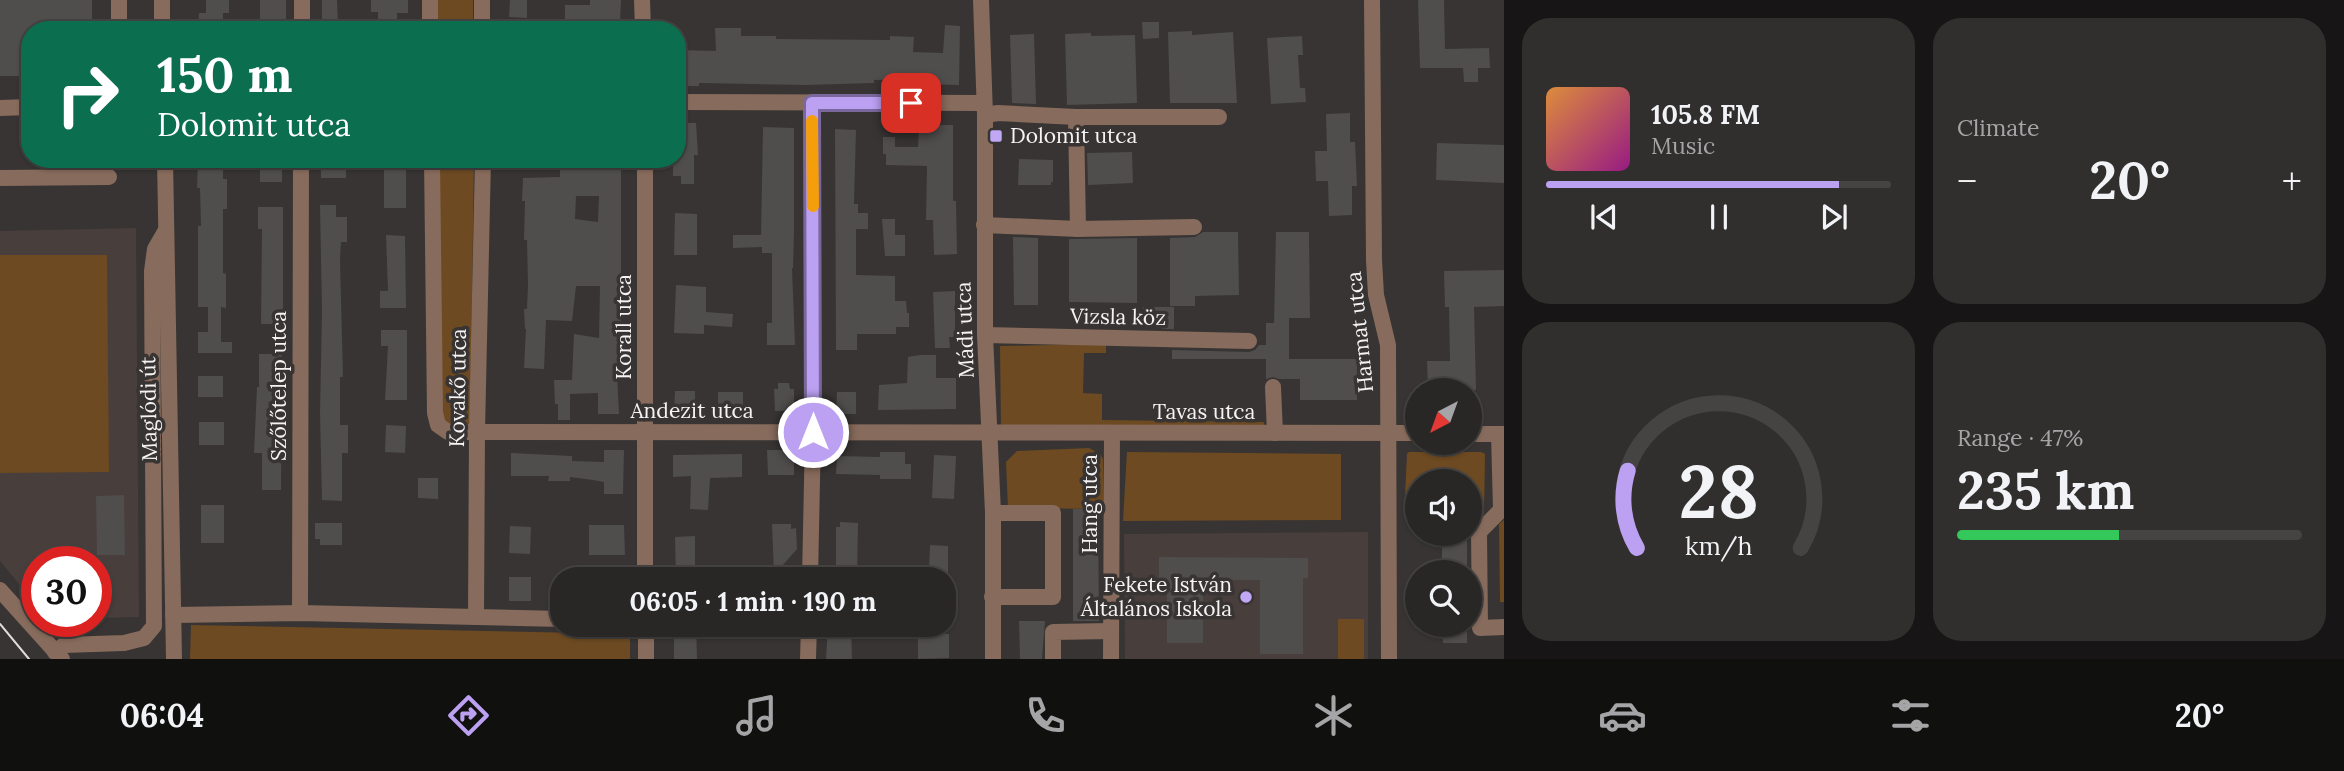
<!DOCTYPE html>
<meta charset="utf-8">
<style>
:root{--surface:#292726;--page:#312f2e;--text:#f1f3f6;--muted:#a5a5a7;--line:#454443;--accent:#bca0f2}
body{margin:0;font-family:Lora,serif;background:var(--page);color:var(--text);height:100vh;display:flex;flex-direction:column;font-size:26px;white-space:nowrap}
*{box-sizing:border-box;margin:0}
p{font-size:23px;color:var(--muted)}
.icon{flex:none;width:38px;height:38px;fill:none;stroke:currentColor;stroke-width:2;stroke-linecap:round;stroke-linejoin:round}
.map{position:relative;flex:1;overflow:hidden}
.sheet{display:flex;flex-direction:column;gap:18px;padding:18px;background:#171515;width:840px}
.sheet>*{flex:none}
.guide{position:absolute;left:21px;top:21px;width:665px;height:147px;border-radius:28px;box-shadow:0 2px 5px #0004,0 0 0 2px var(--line);background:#0b6e4f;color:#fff;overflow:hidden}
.needle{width:46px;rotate:221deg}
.fabs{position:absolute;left:1405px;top:378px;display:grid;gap:14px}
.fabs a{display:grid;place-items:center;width:77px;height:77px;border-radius:50%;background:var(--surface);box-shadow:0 2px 5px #0004,0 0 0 2px var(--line);font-size:35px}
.speed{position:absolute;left:21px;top:546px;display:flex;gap:14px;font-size:35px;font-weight:700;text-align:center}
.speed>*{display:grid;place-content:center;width:91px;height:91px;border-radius:50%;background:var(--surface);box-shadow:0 2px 5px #0004,0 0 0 2px var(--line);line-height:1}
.speed .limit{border:10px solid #d22;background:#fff;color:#111}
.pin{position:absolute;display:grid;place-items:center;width:60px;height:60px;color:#fff;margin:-30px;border-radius:14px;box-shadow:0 4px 10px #0006}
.me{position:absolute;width:77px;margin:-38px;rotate:0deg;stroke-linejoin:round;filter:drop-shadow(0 0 5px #0008)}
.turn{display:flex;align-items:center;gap:24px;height:147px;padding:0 21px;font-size:32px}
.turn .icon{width:91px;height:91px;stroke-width:2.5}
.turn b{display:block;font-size:49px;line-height:60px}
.big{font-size:52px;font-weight:700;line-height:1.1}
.sheet .tile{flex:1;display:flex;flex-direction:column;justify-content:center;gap:10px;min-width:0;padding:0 24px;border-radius:28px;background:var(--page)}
.sheet .dial{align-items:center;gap:0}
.dial svg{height:182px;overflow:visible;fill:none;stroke:var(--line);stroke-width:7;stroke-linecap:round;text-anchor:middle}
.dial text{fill:var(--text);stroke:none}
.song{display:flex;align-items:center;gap:21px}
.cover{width:84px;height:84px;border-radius:10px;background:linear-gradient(135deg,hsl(30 70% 55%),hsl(310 70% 35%))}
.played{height:7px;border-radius:4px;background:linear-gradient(90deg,var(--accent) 85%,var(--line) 85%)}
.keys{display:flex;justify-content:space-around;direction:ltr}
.heat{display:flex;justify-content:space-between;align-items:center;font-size:38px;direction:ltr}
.charge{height:10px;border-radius:5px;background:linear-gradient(90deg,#34c759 47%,var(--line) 0)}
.sheet .tiles{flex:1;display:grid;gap:18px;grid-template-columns:repeat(2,1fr)}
.trip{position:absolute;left:550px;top:567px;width:406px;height:70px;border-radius:28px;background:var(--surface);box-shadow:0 2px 5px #0004,0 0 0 2px var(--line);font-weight:700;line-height:70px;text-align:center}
.tab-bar{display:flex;height:112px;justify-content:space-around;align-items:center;background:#10100f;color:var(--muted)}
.tab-bar .icon{width:49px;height:49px}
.tab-bar .active{color:var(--accent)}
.tab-bar b{font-size:32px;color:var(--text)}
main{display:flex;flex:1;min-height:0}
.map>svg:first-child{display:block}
.built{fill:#483e3c}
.green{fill:#6d4a21}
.building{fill:#504d4d;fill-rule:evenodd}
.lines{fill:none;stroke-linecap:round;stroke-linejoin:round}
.minor{stroke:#876b5c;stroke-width:16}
.tram{stroke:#dfdddd;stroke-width:2}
.route-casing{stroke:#7a689d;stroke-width:18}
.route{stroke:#bca0f2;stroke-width:12}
.slow{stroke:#f59e0b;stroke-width:12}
.poi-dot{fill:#c0a8f4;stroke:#373433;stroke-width:2.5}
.labels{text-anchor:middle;stroke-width:7;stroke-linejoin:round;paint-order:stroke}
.poi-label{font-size:21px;fill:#f5f3f3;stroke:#373433;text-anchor:start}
.street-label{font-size:21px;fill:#f5f3f3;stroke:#373433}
</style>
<main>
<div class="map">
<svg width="1504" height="659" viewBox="0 0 1504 659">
<rect width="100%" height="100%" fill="#373433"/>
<g class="built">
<path d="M136 228 139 617 96 618V562H37V606L0 561V231Z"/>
<path d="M1368 532V659H1125L1124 534Z"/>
</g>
<g class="green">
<path d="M435 0H473V30H436Z"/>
<path d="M438 159H474L470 430 454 431 441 417Z"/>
<path d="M0 255H107L109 472 0 473Z"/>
<path d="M1106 344V353H1084L1083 393 1102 394V420L1264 422 1263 430 1001 429 1000 346Z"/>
<path d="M1089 448 1100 454 1103 459 1104 504 1098 509 1008 508 1006 462 1017 451Z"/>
<path d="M1127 452 1341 454V520L1123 521Z"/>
<path d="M1409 452H1481L1485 454 1484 514 1479 520H1470V481H1418L1417 518 1404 516 1407 454Z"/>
<path d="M1504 520V602H1500L1499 524Z"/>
<rect x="1338" y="619" width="26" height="40"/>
<path d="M191 625 630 634V659H190Z"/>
</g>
<g class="building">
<path d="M0 0H92V30H30V76H0Z"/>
<path d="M206 0H229V13H223V30H198L199 13H206Z"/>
<rect x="260" y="0" width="26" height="22"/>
<path d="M322 0H337L338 27H322Z"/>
<path d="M371 0H408V13H397V22H378V12H371Z"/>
<path d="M510 0H527V18L509 17Z"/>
<path d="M590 0H621L620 24 586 23V30H565V5H590Z"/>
<path d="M1418 0H1444L1445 49 1489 48 1490 68H1478V82H1464L1463 68H1420Z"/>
<path d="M1142 22H1159V38L1143 39Z"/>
<path d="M945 25 960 26 959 85 921 84V79L874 80V83L806 85 699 83V86H677V50L716 51 715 28H741V36H776V39L890 40V36L914 37 913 52 943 53Z"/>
<path d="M1192 31V35L1233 32 1237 103H1170L1168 32Z"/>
<path d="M1091 33V36L1135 35 1137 103 1067 105 1065 34Z"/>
<path d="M1034 34 1036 104 1012 103 1010 35Z"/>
<path d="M1302 36 1303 55H1298L1300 88H1305L1306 102 1271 104 1267 38Z"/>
<path d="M1350 113V142H1355L1357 186H1352V215L1329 216 1328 181H1316L1315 151H1327L1326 114Z"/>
<path d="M677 123H696L698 155H694V184H681V176H673V159H677Z"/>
<path d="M919 125H953V201H956L957 254 934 255 933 220H926L927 166 886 165V154H883V137H895V147H918Z"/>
<path d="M763 127 794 128V230L793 268H792L795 345H767V323H772V253H762V247L733 248V235H761Z"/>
<path d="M835 129 856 130 854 204H858V213H868V229H856V275L895 276V301H906L907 313H909V327H896V334H857V350H836Z"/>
<path d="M1437 143 1504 145V183L1436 180Z"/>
<path d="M1132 152 1133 183 1088 185 1087 153Z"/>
<path d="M198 159H223V179H227V209H223V273L226 274V308L221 307V342H232V353H198V332H208V307H198V226H201L200 188H197Z"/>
<rect x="260" y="159" width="22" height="23"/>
<rect x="321" y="159" width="25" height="19"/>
<rect x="384" y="159" width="22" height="49"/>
<path d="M560 159H582V165L621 166V345L620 373H617L619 414H598V393L570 394V420H558V404H555L554 380H572L574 334 599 338 600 286H576L572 321 546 320 544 369 524 368 526 329H525L524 309H527L528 284 527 240H524L525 201H522L523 178 560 177ZM576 196H599L598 222 575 219Z"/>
<path d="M1019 159 1053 160V182H1051V185H1018Z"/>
<path d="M320 205H336V217H347V242H341L340 260 343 377H340V425H348V453H342V501L322 500 320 413 322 311Z"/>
<path d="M258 207H283V324H261L262 229H258Z"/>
<path d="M675 213 697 214V255H674Z"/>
<path d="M882 219H895V235H905V256H885Z"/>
<path d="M1203 232H1238L1239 295 1195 296V306H1170V238L1195 237Z"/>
<path d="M1276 232H1309L1310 318H1289V359H1357V400H1300V379H1279L1273 377 1266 379V359H1172V350L1249 352 1255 350 1259 345H1266V323H1274Z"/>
<path d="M386 235 405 236 406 308H380V291H388Z"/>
<path d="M1013 237 1038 238V305H1014Z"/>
<path d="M1137 238V303L1069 302V239Z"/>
<path d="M1504 270V306L1474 307 1476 390 1428 388 1427 361H1450L1449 307H1445L1444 271Z"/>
<path d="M676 285 706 287V312L733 314 732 327 704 325V334L674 333Z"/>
<path d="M955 291V337H949L950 348H935L933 292Z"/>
<path d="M1143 307H1174V329H1162V324H1143Z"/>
<path d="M381 330H407V400H385L388 346H381Z"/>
<path d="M259 354H282L281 490H262V453H254L257 387H259Z"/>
<path d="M920 355H936V378H956V409L878 410 879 385 907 383 908 357Z"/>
<rect x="198" y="376" width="25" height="21"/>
<path d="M778 383H789L790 389H794V411H775L774 389H778Z"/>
<path d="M675 391H695V414H674Z"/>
<rect x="718" y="392" width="25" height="20"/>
<path d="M837 392H856V414H836Z"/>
<rect x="199" y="422" width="25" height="23"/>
<path d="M386 425 406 426 405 453 385 452Z"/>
<path d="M604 450H624L623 494H604V482L593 480 570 477V481H548L549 476H511V453L572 456V461L604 462Z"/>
<path d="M767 450H794V475H768Z"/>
<path d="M880 452H905V464H911V479H880V475L836 474 837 456 880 457Z"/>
<path d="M742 454V477L710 478 708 510 690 509 691 476 673 477V455Z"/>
<path d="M934 455 956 456 954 499 932 498Z"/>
<path d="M418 478H438V499L418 498Z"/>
<path d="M124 495 125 555H97L96 496Z"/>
<rect x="201" y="505" width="23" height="38"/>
<path d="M1073 509H1098L1099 621H1073Z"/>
<path d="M840 522 858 523 857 579H836V527H840Z"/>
<path d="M315 523H342V545H320V539H315Z"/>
<path d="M772 524H791V529L796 528 797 549 774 575Z"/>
<path d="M589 525H624L625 555H589Z"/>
<path d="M510 526 531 527 530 554 509 553Z"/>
<rect x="1442" y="534" width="25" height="38"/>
<path d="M695 536V568H712V579H676L675 537Z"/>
<path d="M930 545 948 546V573L929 572Z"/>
<path d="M1159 557 1308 558V578H1303V654H1260V580H1203V643H1167V579H1159Z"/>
<path d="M584 566H595V579H581V568Z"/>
<rect x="509" y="577" width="22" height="24"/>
<path d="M1019 621H1045L1042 659H1020Z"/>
<path d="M674 625H696L697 659H674Z"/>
<path d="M828 625H851L852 659H826Z"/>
<rect x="1443" y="625" width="24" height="18"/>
<path d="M918 633 949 634V658L918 659Z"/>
</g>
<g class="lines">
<g class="minor">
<path d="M162 0V30"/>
<path d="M430 0V30"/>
<path d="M482 0V30"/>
<path d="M642 0 643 30"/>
<path d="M981 0 985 115V335L993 513V659"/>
<path d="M1372 0 1374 260 1376 295 1388 345 1389 659"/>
<path d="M119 30V0"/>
<path d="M302 30V0"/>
<path d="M677 102 984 103"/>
<path d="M0 108 30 107"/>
<path d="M985 115 998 113 1076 117H1219"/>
<path d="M1076 117 1078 229"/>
<path d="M165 159 174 659"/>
<path d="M432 159 435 413 438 425 448 432 1418 433"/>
<path d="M645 159V579"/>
<path d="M0 178 109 177"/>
<path d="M984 225 1078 229 1194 227"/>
<path d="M985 335 1249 341"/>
<path d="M1273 387 1275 433"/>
<path d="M1470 434H1504"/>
<path d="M1499 434 1501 510 1479 532 1480 628 1504 627"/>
<path d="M810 579 813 432 812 103"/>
<path d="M0 590 62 659"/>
<path d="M992 597H1053V513H993"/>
<path d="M300 613 301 159"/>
<path d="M173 615 300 613 562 619"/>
<path d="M476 617 477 431 483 159"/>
<path d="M646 625V659"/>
<path d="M55 652 64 645 124 643 144 638 154 626 152 271 155 249 166 230"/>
<path d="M808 659 809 625"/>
<path d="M1053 659V632L1111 631"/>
<path d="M1111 659 1112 433"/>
</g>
<path class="tram" d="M0 624 29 659"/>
</g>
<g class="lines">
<g class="route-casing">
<path id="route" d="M813 432 812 103H911"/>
</g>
<use href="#route" class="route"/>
<path class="slow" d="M812 121 813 206"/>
</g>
<g class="poi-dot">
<rect x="989" y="129" width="14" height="14" rx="3.5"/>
<circle cx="1246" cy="597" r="7"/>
</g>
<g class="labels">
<g class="poi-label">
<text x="1010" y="143">Dolomit utca</text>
<text x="1232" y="592" text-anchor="end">Fekete István<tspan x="1232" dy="24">Általános Iskola</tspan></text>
</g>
<g class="street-label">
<text transform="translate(1118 317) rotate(1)" y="7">Vizsla köz</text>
<text transform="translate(624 327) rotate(-90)" y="7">Korall utca</text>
<text transform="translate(965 330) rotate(-92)" y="7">Mádi utca</text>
<text transform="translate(1360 332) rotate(-96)" y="7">Harmat utca</text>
<text transform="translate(279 386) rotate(-90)" y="7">Szőlőtelep utca</text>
<text transform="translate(458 388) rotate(-89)" y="7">Kovakő utca</text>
<text transform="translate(149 409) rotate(-91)" y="7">Maglódi út</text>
<text x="692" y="418">Andezit utca</text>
<text x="1204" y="419">Tavas utca</text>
<text transform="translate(1090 504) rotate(-90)" y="7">Hang utca</text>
</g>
</g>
</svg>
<div class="fabs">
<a><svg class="needle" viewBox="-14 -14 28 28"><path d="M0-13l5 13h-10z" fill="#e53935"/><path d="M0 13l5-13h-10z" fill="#a5a5a7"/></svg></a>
<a><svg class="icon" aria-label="sound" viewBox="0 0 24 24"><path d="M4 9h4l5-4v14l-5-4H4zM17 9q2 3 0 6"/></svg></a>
<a><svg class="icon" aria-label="search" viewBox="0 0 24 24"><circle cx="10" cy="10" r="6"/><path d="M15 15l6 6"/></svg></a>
</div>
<div class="speed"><div class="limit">30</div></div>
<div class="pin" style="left:911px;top:103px;background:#d93025"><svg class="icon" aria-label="arrive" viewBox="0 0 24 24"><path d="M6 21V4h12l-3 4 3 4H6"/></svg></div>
<svg class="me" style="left:813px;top:432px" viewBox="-20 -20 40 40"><circle r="17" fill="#bca0f2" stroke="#fff" stroke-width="3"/><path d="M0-11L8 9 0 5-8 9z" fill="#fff"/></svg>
<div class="trip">06:05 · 1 min · 190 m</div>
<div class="guide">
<div class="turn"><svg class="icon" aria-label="right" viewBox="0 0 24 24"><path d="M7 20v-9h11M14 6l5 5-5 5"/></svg><div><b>150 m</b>Dolomit utca</div></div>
</div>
</div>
<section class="sheet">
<div class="tiles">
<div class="tile">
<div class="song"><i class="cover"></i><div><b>105.8 FM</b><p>Music</p></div></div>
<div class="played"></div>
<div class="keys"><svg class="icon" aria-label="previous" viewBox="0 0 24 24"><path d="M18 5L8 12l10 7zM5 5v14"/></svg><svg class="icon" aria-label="pause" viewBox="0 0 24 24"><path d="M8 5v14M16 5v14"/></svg><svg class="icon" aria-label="next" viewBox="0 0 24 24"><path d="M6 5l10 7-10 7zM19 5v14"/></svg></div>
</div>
<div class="tile"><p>Climate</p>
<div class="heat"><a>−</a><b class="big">20°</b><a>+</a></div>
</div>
<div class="tile dial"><svg viewBox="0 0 100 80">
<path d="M14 69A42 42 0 1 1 86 69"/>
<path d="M14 69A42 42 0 0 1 10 35" stroke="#bca0f2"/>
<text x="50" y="56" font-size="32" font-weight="700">28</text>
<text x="50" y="72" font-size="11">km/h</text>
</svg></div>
<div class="tile"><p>Range · 47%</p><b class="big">235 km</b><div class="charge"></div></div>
</div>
</section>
</main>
<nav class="tab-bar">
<b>06:04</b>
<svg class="icon active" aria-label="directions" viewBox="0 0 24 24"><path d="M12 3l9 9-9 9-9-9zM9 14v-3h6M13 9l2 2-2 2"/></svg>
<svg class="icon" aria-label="music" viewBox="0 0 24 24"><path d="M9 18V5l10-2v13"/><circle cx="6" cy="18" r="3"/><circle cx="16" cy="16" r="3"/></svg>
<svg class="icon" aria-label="phone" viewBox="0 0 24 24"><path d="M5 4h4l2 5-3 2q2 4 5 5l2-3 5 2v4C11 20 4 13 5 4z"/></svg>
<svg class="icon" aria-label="climate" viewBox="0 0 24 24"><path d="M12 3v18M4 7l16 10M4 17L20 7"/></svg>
<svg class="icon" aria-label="car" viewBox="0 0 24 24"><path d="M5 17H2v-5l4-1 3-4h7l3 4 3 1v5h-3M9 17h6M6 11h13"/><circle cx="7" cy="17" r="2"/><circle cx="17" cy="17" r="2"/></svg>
<svg class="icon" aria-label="filters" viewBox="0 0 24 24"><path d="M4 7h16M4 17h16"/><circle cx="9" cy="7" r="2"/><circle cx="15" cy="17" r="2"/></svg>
<b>20°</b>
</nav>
